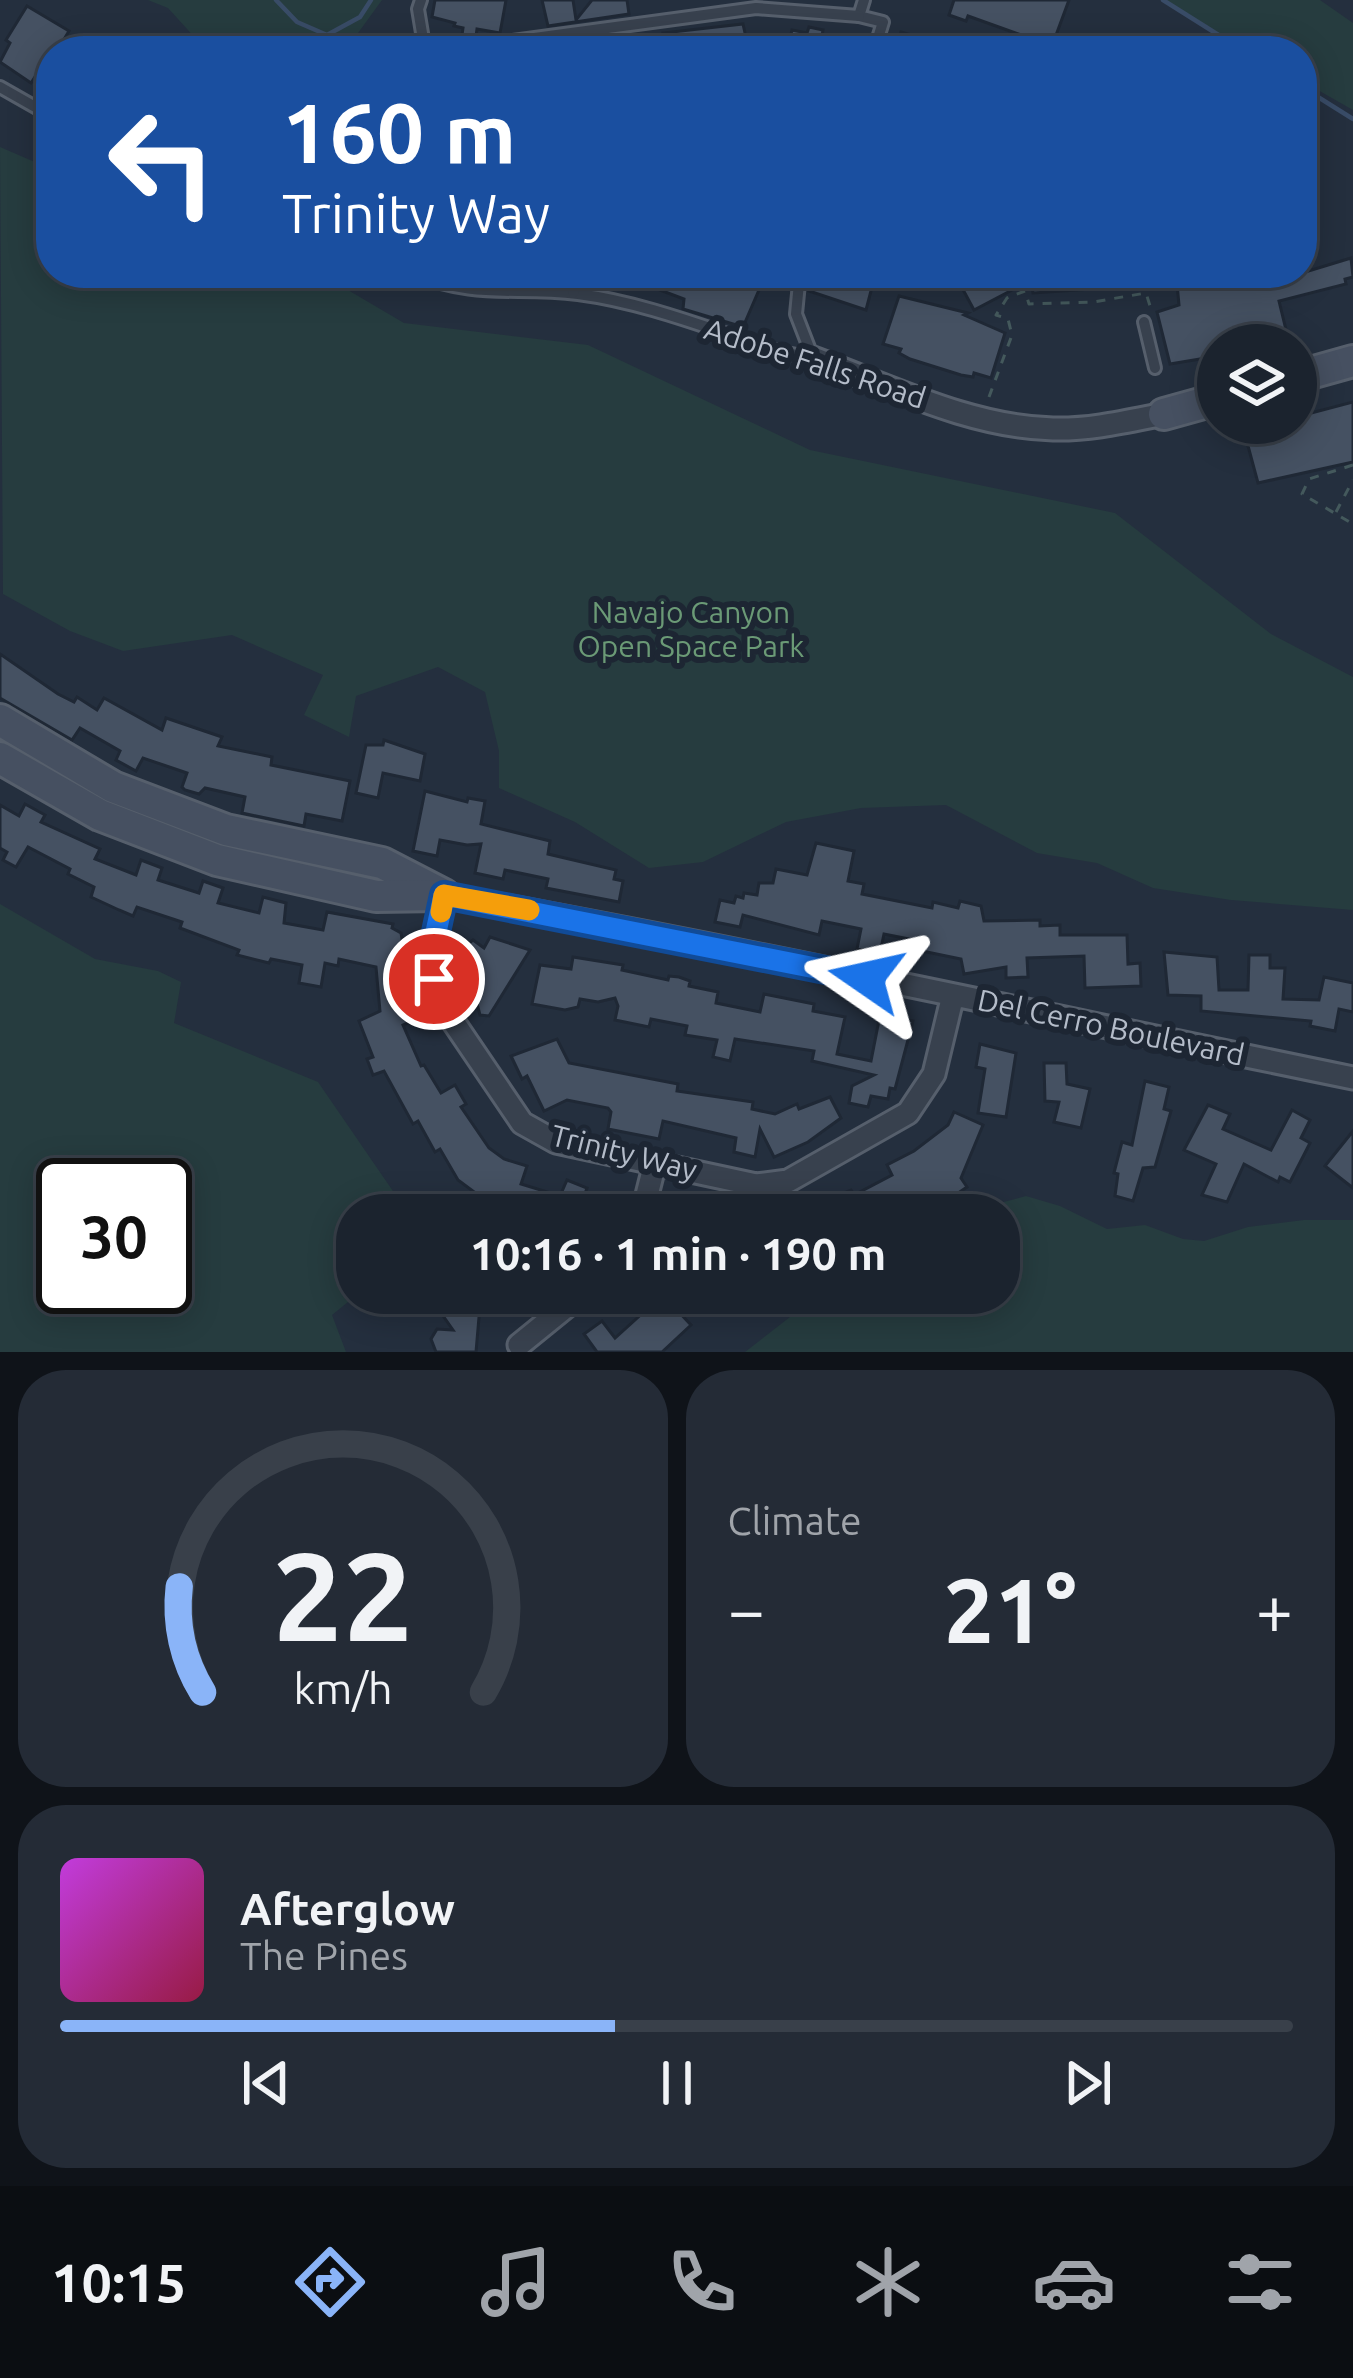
<!DOCTYPE html>
<meta charset="utf-8">
<style>
:root{--surface:#1b232e;--page:#242b36;--text:#f1f3f6;--muted:#a0a4aa;--line:#39404a;--accent:#8ab4f8}
body{margin:0;font-family:Ubuntu,sans-serif;background:var(--page);color:var(--text);height:100vh;display:flex;flex-direction:column;font-size:45px;white-space:nowrap}
*{box-sizing:border-box;margin:0}
p{font-size:39px;color:var(--muted)}
.icon{flex:none;width:66px;height:66px;fill:none;stroke:currentColor;stroke-width:2;stroke-linecap:round;stroke-linejoin:round}
.map{position:relative;height:1352px;overflow:hidden}
.details{display:flex;flex-direction:column;gap:18px;padding:18px;background:#0f1319;flex:1}
.details>*{flex:none}
.guide{position:absolute;left:36px;top:36px;width:1281px;height:252px;border-radius:48px;box-shadow:0 6px 30px #0003,0 0 0 3px var(--line);background:#1a4fa0;color:#fff;overflow:hidden}
.buttons{position:absolute;left:1197px;top:324px;display:grid;gap:24px}
.buttons a{display:grid;place-items:center;width:120px;height:120px;border-radius:50%;background:var(--surface);box-shadow:0 6px 30px #0003,0 0 0 3px var(--line);font-size:60px}
.speed{position:absolute;left:36px;top:1158px;display:flex;gap:24px;font-size:60px;font-weight:700;text-align:center}
.speed>*{display:grid;place-content:center;width:156px;height:156px;border-radius:50%;background:var(--surface);box-shadow:0 6px 30px #0003,0 0 0 3px var(--line);line-height:1}
.speed .limit{border:6px solid #111;border-radius:18px;background:#fff;color:#111}
.pin{position:absolute;display:grid;place-items:center;width:102px;height:102px;color:#fff;margin:-51px;border:6px solid #fff;border-radius:50%;box-shadow:0 3px 12px #0007}
.me{position:absolute;width:132px;margin:-66px;rotate:281deg;stroke-linejoin:round;filter:drop-shadow(0 0 9px #0008)}
.turn{display:flex;align-items:center;gap:42px;height:252px;padding:0 48px;font-size:54px}
.turn .icon{width:156px;height:156px;stroke-width:2.5}
.turn b{display:block;font-size:84px;line-height:102px}
.big{font-size:90px;font-weight:700;line-height:1.1}
.details .widget{flex:1;display:flex;flex-direction:column;justify-content:center;gap:18px;min-width:0;padding:0 42px;border-radius:48px;background:var(--page)}
.details .dial{align-items:center;gap:0}
.dial svg{height:312px;overflow:visible;fill:none;stroke:var(--line);stroke-width:7;stroke-linecap:round;text-anchor:middle}
.dial text{fill:var(--text);stroke:none}
.song{display:flex;align-items:center;gap:36px}
.cover{width:144px;height:144px;border-radius:18px;background:linear-gradient(135deg,hsl(290 70% 55%),hsl(340 70% 35%))}
.played{height:12px;border-radius:6px;background:linear-gradient(90deg,var(--accent) 45%,var(--line) 45%)}
.keys{display:flex;justify-content:space-around;direction:ltr}
.heat{display:flex;justify-content:space-between;align-items:center;font-size:66px;direction:ltr}
.details .tiles{flex:1;display:grid;gap:18px;grid-template-columns:1fr 1fr}
.widget:last-child{grid-column:span 2}
.trip{position:absolute;left:336px;top:1194px;width:684px;height:120px;border-radius:48px;background:var(--surface);box-shadow:0 6px 30px #0003,0 0 0 3px var(--line);font-weight:700;line-height:120px;text-align:center}
.tabs{display:flex;height:192px;justify-content:space-around;align-items:center;background:#0b0e12;color:var(--muted)}
.tabs .icon{width:84px;height:84px}
.tabs .selected{color:var(--accent)}
.tabs b{font-size:54px;color:var(--text)}
.map>svg:first-child{display:block}
.green{fill:#263c3f;fill-rule:evenodd}
.lines{fill:none;stroke-linecap:round;stroke-linejoin:round}
.stream{stroke:#394c67;stroke-width:4.5}
.building{fill:#455162;stroke:#1f2835;stroke-width:3}
.lane-casing{stroke:#565f6c;stroke-width:16}
.street-casing{stroke:#565f6c;stroke-width:27}
.secondary-casing{stroke:#565f6c;stroke-width:36}
.path{stroke:#44595c;stroke-width:3;stroke-dasharray:9 9;stroke-linecap:butt}
.lane{stroke:#38414e;stroke-width:10}
.street{stroke:#38414e;stroke-width:21}
.secondary{stroke:#465061;stroke-width:30}
.route-casing{stroke:#114b97;stroke-width:30}
.route{stroke:#1a73e8;stroke-width:21}
.slow{stroke:#f59e0b;stroke-width:21}
.labels{text-anchor:middle;stroke-width:12;stroke-linejoin:round;paint-order:stroke}
.street-label{font-size:30px;fill:#b4bcc9;stroke:#1d2633}
.park-label{font-size:30px;fill:#6b9a76;stroke:#1d2633}
</style>
<div class="map">
<svg width="1353" height="1352" viewBox="0 0 1353 1352">
<rect width="100%" height="100%" fill="#242f3e"/>
<g class="green">
<path d="M148 0H382L345 51H207L168 8Z"/>
<path d="M1161 0H1320L1353 23V110L1302 81V51H1250Z"/>
<path d="M0 147 51 169V273H319L404 323 588 345 810 450 1115 513 1271 634 1353 677V910L1231 900 1153 888 1097 863 1037 853 946 805 861 808 786 822 703 862 649 868 575 822 499 788V751L485 692 438 667 356 696 349 737 304 715 323 675 232 635 123 651 70 631 3 594Z"/>
<path d="M0 904 95 959 158 971 181 982 174 1023 318 1082 408 1213 357 1215 359 1293 332 1315 346 1352H0ZM165 1185V1287H63V1185Z"/>
<path d="M1026 1196 1060 1206 1107 1229 1145 1225 1183 1239 1204 1241 1248 1227 1304 1220H1353V1352H745L790 1317 870 1293H999V1215H982L1000 1203Z"/>
</g>
<g class="lines">
<g class="stream">
<path d="M276 0 297 22 327 35 360 17 371 0"/>
<path d="M1163 0 1244 51"/>
<path d="M1302 87 1353 119"/>
</g>
</g>
<g class="building">
<path d="M435 0H506L500 33 477 29 476 36 462 35 463 28 454 26 455 23 432 17Z"/>
<path d="M542 0H573L576 20 592 0H627L629 14 548 26Z"/>
<path d="M954 0H1069L1052 46 968 16 966 21 949 15Z"/>
<path d="M27 6 69 31 57 51H51L48 65 44 63 31 83 0 62 10 43 6 40Z"/>
<path d="M743 24 749 51H667L665 47 663 33Z"/>
<path d="M809 27 823 30 822 36 829 40 826 51H787L792 30 807 33Z"/>
<path d="M901 32 949 46 948 51H896Z"/>
<path d="M626 35 629 51H552L551 46Z"/>
<path d="M1351 258 1353 277 1345 279 1346 284 1279 301 1287 334 1255 345H1218V356L1170 364 1157 312 1179 305 1176 273H1231L1232 289H1240L1282 279 1280 273H1302Z"/>
<path d="M615 273H755L765 276 743 327 683 309 684 299Z"/>
<path d="M812 273H882L878 289 872 287 866 310 809 291Z"/>
<path d="M954 273H1119L1120 287 1033 293 1031 280 974 310Z"/>
<path d="M899 296 968 313 964 315 1005 333 991 378 974 373 973 377 961 375 910 359 899 353 901 349 883 344Z"/>
<path d="M1353 402V462L1258 483 1244 431 1272 423H1296V417Z"/>
<path d="M0 654 58 694 74 702 77 697 97 710 104 698 162 730 166 718 222 737 218 746 272 757 271 765 350 781 342 821 306 814 304 826 242 813 245 797 205 788 199 794 185 790 182 787 187 773 143 758 136 771 116 760 120 751 80 728 72 740 0 698Z"/>
<path d="M384 740 425 754 420 781 383 773 378 798 356 793 366 745H383Z"/>
<path d="M425 791 467 802 468 798 485 801 481 824 550 841 548 854 616 870 614 879 623 881 619 902 546 888 548 879 505 870 503 879 475 873 481 844 467 845 440 840 437 856 413 851Z"/>
<path d="M25 804 45 815 41 822 100 849 95 859 136 875 141 860 162 868 158 880 199 893 203 881 223 888 218 903 259 913 263 897 286 903 284 923 323 930 327 912 393 924 392 928 401 933 402 939 405 978 401 979 417 1019 403 1025 421 1066 424 1065 441 1093 455 1085 466 1104 461 1107 489 1148 504 1159 527 1166 521 1184 560 1196 567 1180 587 1188 582 1202 613 1215H524L510 1211 509 1215 483 1207 485 1200 458 1180 440 1149 435 1152 418 1121 413 1124 384 1071 373 1075 367 1059 373 1057 359 1021 380 1011 376 967 339 959 338 966 325 963 321 987 299 983 302 965 271 959 269 963 237 955 239 950 180 928 182 922 137 907 133 916 119 910 91 897 94 887 68 874 70 869 28 847 16 867 3 860 7 852 0 848V805L19 816Z"/>
<path d="M816 843 854 851 848 881 864 884 862 894 932 908 933 902 958 908 960 901 981 906 984 921 1040 920V926L1060 925V935H1127L1128 964 1140 963 1141 986 1085 988 1084 956 1027 958 1028 977 1006 978V967L964 974 961 959 922 951 924 942 884 934 880 953 857 949 861 929 822 921 819 935 743 915 740 927 715 922 720 900 734 903 736 896 743 898 744 893 757 895 759 883H773L776 869 807 875Z"/>
<path d="M490 937 530 950 489 1016 480 1015 469 972 474 963 463 956 464 947 473 940 484 948Z"/>
<path d="M1164 952 1217 957 1219 990H1248L1249 955H1270V968H1285L1283 999 1319 1000 1324 977 1353 983V1012L1339 1009 1335 1031 1310 1026 1311 1021 1201 1011V996L1168 995Z"/>
<path d="M573 957 623 965 622 970 668 980 669 976 679 977 690 981 689 986 718 992 716 1003 760 1012 764 994 814 1004 813 1011 845 1017 837 1054 871 1061 880 1015 913 1021 895 1089 890 1088 888 1099 871 1096 868 1107 849 1103 852 1086 874 1075 812 1061 814 1051 735 1039 730 1061 713 1057 717 1040 685 1035 687 1026 651 1019 649 1027 615 1020 618 1006 615 998 598 1002 580 999 578 1007 565 1010 532 1004 540 965 571 969Z"/>
<path d="M557 1039 569 1063 678 1084 677 1091 753 1102 752 1109 775 1114 797 1104 799 1109 830 1097 841 1118 808 1142 774 1157 760 1129 755 1157 734 1152 736 1138 663 1121 659 1139 608 1129 611 1112 608 1108 567 1100 544 1111 527 1076 522 1079 511 1056Z"/>
<path d="M980 1044 1016 1053 1006 1117 978 1113 985 1069 976 1067Z"/>
<path d="M1044 1063H1066L1067 1084 1090 1089 1081 1128 1054 1122 1059 1102 1045 1101Z"/>
<path d="M1145 1081 1169 1087 1164 1109 1171 1111 1155 1167 1143 1168 1133 1201 1115 1196 1118 1174 1114 1173 1122 1142 1132 1145Z"/>
<path d="M1208 1105 1230 1114 1223 1129 1271 1150 1292 1110 1310 1120 1301 1138 1310 1143 1290 1182 1280 1177 1278 1182 1244 1164 1227 1202 1202 1195 1216 1164 1184 1150Z"/>
<path d="M954 1112 983 1125 961 1178 967 1187 948 1200 920 1215H802L833 1197 851 1190 854 1195 892 1175 887 1165 914 1151 948 1125Z"/>
<path d="M1353 1131V1188L1325 1166Z"/>
<path d="M427 1293H534L499 1314 481 1294 476 1352H436L431 1339 437 1329 453 1330Z"/>
<path d="M630 1293H661L691 1325 662 1352H597L584 1334 602 1321 615 1338 646 1310Z"/>
</g>
<g class="lines">
<g class="lane-casing">
<g id="lane">
<path d="M421 0 418 9 425 51"/>
<path d="M864 0 859 16 883 22 874 51"/>
<path d="M438 51 756 8 859 16"/>
<path d="M0 87 51 116"/>
<path d="M412 273C478 300 513 286 578 294 648 303 717 332 785 353L813 358"/>
<path d="M800 273 796 314 813 358"/>
<path d="M573 293 581 273"/>
<path d="M1144 322 1155 368"/>
</g>
</g>
<g class="street-casing">
<g id="street">
<path d="M813 358C890 386 970 427 1053 429 1091 430 1128 421 1164 414"/>
<path d="M953 995 934 1074 908 1113 788 1181 756 1185 556 1142 522 1123 444 1008 434 979 436 931 444 895C748 949 1050 1016 1353 1078"/>
<path d="M642 1215 655 1163"/>
<path d="M519 1345 583 1293"/>
</g>
</g>
<g class="secondary-casing">
<g id="secondary">
<path d="M1296 377 1353 361"/>
<path d="M1164 414 1218 399"/>
<path d="M0 720 113 787 226 830 382 863 444 895"/>
<path d="M0 758 100 815 217 860 376 896 440 895"/>
</g>
</g>
<g class="path">
<path d="M989 397 1012 335 1008 319 996 315 1007 298 1025 291 1029 304 1093 302 1146 293 1151 309"/>
<path d="M1353 465 1309 479 1302 494 1353 524"/>
<path d="M1336 512 1353 480"/>
</g>
<use href="#lane" class="lane"/>
<use href="#street" class="street"/>
<use href="#secondary" class="secondary"/>
</g>
<g class="lines">
<g class="route-casing">
<path id="route" d="M434 979 436 932 444 895 866 978"/>
</g>
<use href="#route" class="route"/>
<path class="slow" d="M441 912 444 895 529 910"/>
</g>
<g class="labels">
<g class="street-label">
<text transform="translate(815 364) rotate(18)" y="10">Adobe Falls Road</text>
<text transform="translate(1111 1028) rotate(12)" y="10">Del Cerro Boulevard</text>
<text transform="translate(624 1153) rotate(14)" y="10">Trinity Way</text>
</g>
<g class="park-label">
<text x="691" y="623">Navajo Canyon<tspan x="691" dy="34">Open Space Park</tspan></text>
</g>
</g>
</svg>
<div class="buttons">
<a><svg class="icon" aria-label="layers" viewBox="0 0 24 24"><path d="M12 4l9 5-9 5-9-5zM3 14l9 5 9-5"/></svg></a>
</div>
<div class="speed"><div class="limit">30</div></div>
<div class="pin" style="left:434px;top:979px;background:#d93025"><svg class="icon" aria-label="arrive" viewBox="0 0 24 24"><path d="M6 21V4h12l-3 4 3 4H6"/></svg></div>
<svg class="me" style="left:866px;top:978px" viewBox="-20 -20 40 40"><path d="M0-17L14 15 0 8-14 15z" fill="#1a73e8" stroke="#fff" stroke-width="4"/></svg>
<div class="trip">10:16 · 1 min · 190 m</div>
<div class="guide">
<div class="turn"><svg class="icon" aria-label="left" viewBox="0 0 24 24"><path d="M17 20v-9H6M10 6l-5 5 5 5"/></svg><div><b>160 m</b>Trinity Way</div></div>
</div>
</div>
<section class="details">
<div class="tiles">
<div class="widget dial"><svg viewBox="0 0 100 80">
<path d="M14 69A42 42 0 1 1 86 69"/>
<path d="M14 69A42 42 0 0 1 8 42" stroke="#8ab4f8"/>
<text x="50" y="56" font-size="32" font-weight="700">22</text>
<text x="50" y="72" font-size="11">km/h</text>
</svg></div>
<div class="widget"><p>Climate</p>
<div class="heat"><a>−</a><b class="big">21°</b><a>+</a></div>
</div>
<div class="widget">
<div class="song"><i class="cover"></i><div><b>Afterglow</b><p>The Pines</p></div></div>
<div class="played"></div>
<div class="keys"><svg class="icon" aria-label="previous" viewBox="0 0 24 24"><path d="M18 5L8 12l10 7zM5 5v14"/></svg><svg class="icon" aria-label="pause" viewBox="0 0 24 24"><path d="M8 5v14M16 5v14"/></svg><svg class="icon" aria-label="next" viewBox="0 0 24 24"><path d="M6 5l10 7-10 7zM19 5v14"/></svg></div>
</div>
</div>
</section>
<nav class="tabs">
<b>10:15</b>
<svg class="icon selected" aria-label="directions" viewBox="0 0 24 24"><path d="M12 3l9 9-9 9-9-9zM9 14v-3h6M13 9l2 2-2 2"/></svg>
<svg class="icon" aria-label="music" viewBox="0 0 24 24"><path d="M9 18V5l10-2v13"/><circle cx="6" cy="18" r="3"/><circle cx="16" cy="16" r="3"/></svg>
<svg class="icon" aria-label="phone" viewBox="0 0 24 24"><path d="M5 4h4l2 5-3 2q2 4 5 5l2-3 5 2v4C11 20 4 13 5 4z"/></svg>
<svg class="icon" aria-label="climate" viewBox="0 0 24 24"><path d="M12 3v18M4 7l16 10M4 17L20 7"/></svg>
<svg class="icon" aria-label="car" viewBox="0 0 24 24"><path d="M5 17H2v-5l4-1 3-4h7l3 4 3 1v5h-3M9 17h6M6 11h13"/><circle cx="7" cy="17" r="2"/><circle cx="17" cy="17" r="2"/></svg>
<svg class="icon" aria-label="filters" viewBox="0 0 24 24"><path d="M4 7h16M4 17h16"/><circle cx="9" cy="7" r="2"/><circle cx="15" cy="17" r="2"/></svg>
</nav>
